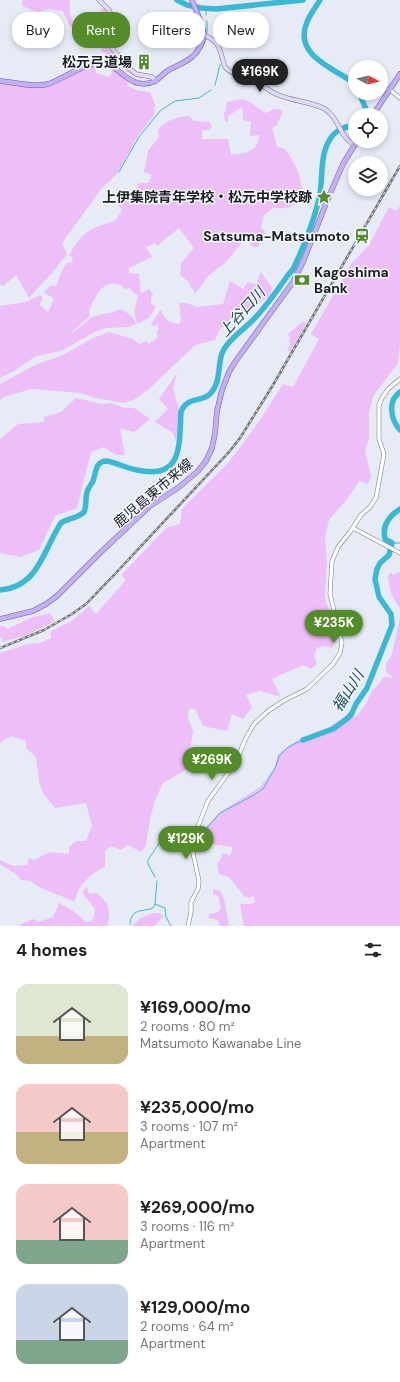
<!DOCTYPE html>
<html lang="en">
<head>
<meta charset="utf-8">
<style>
	:root { --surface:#fff; --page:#f6f6f6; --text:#222; --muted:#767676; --accent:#538c29 }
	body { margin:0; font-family:"DM Sans","Noto Sans JP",sans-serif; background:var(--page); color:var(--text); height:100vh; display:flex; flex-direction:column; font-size:15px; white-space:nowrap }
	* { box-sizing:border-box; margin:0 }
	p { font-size:13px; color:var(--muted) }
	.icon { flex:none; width:22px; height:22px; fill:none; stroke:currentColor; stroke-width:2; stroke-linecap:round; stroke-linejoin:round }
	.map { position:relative; height:926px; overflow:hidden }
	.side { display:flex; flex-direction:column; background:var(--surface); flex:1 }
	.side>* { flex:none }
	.banner { position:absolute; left:12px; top:12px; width:376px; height:36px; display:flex; gap:8px }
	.needle { width:26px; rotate:97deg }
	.fabs { position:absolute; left:348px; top:60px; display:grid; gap:8px }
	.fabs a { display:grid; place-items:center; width:40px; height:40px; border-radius:50%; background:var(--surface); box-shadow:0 2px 6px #0003; font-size:20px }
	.price { position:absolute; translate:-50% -34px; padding:0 9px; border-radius:14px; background:var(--accent); color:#fff; font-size:13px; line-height:26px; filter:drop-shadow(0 1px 2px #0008) }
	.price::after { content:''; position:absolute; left:50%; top:24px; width:12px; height:9px; margin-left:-6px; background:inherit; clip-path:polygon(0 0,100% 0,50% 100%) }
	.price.active { background:#222; color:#fff }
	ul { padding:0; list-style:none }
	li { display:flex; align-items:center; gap:12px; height:100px; padding:0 16px }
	li span { display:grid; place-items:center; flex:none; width:112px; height:80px; border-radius:12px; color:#555 }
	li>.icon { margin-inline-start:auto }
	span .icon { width:48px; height:48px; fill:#fffc; stroke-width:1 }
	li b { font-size:17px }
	h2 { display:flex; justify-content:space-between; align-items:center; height:48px; padding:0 16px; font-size:17px }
	.pill { padding:0 14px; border-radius:16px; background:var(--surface); box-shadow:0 2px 6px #0003; font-size:14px; line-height:36px }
	.pill.active { background:var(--accent); color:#fff }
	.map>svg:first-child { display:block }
	.green { fill:#eebef8 }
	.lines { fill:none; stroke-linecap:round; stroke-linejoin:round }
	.stream { stroke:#3ab9d3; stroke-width:1 }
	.river { stroke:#3ab9d3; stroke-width:5.5 }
	.tertiary-casing { stroke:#747882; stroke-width:4.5 }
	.secondary-casing { stroke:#747882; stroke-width:5 }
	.primary-casing { stroke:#6e5ba6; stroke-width:5.5 }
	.tertiary { stroke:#fff; stroke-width:3.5 }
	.secondary { stroke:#e1d8fa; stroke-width:4 }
	.primary { stroke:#c3b0f4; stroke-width:4.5 }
	.rail-casing { stroke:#70747b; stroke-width:2.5 }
	.rail { stroke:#f5f8ff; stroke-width:1; stroke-dasharray:3; stroke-linecap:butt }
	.labels { text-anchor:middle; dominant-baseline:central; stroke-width:3; stroke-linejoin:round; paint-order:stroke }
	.poi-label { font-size:14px; font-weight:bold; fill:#1b1d21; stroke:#f5f8ff; text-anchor:end }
	.street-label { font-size:14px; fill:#1b1d21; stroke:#f5f8ff }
	.water-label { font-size:15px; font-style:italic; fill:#144954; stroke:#f5f8ff }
</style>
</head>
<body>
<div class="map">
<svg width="400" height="926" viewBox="0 0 400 926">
	<rect width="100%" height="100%" fill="#e6ebf6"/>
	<!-- green -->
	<path class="green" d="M22,0H70C68,14 71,24 85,29L90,39H84L69,25L63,11L47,9L38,12L22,6Z
		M104,7C112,14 108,25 107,35L104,36C115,53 121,67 141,78L140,79C129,74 112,62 105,52H102C99,35 94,31 109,19L104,12L100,14L99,13Z
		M94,66L96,73L109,77L114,69L127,78L128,86L136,90L150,92L155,104L154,115L138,136L117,174L102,188L62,243L67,254L52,273L29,298L16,275L3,286L0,284V83L40,87Z
		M242,99C249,100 259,109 266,113L274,109H280L283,112L276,126L272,128L277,147L285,149C295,163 302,177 303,195C291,208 291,209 273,208L264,215L261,227L265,232L258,247H253L246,238L225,263L208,276L199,289L194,294V290L191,288L189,282L180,275L181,263L194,248L179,228L157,246L155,243L146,247L152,257L129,268V273L139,274L141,293L150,289L153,295L151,298V304L156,307L149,318L137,324L134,312L138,296L129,288L125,289C119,282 110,282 102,288C99,290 91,306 89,311L90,316L72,332H74L92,317L102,314L110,313L120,309C128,313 133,315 136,324L130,327L106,328L95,332L61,351L36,356L14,371L0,378V306L26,302L40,295L43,298L39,305L48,312L54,299L44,292L51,285L56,286L62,270L67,263H71L73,257L69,256C81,232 90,228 115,221L122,210L116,203L125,194H133L139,183H148L152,175L144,172L148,151L159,137L158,130C166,120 176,117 189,116L194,121L210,122L212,127L209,130H202V139H228L231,155C244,154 259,152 259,135L250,136L251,122L243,120L242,107L228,116V122L225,121L224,113L226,109L227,102Z
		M400,206V345L398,363L374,395L369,412V439L365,451L371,476L368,484L359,481L348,498L329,520L325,537L327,560L325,598L334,625L333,648L324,646L317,648L314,656L317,664L311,669L303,665L272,679L281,697L260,691L246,695L252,707L243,719L232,714L227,731L203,726L195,709H189L188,718L193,731L187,769L163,783L155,800L150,819L146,845L141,852L128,845L121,850L111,846L105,851V867C89,874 79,885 74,902C64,896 54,894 44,889C34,885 34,880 21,880L16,874L0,864V860L14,866L27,865L29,858L34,860L50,852L69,854V847L76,841H86L92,826L86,803L55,808L44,795L39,782L36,757L26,748V741L11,736L0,743V653L28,644L41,643L51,638V631L72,621L89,606L96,614L126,580L121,575L166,528L180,524L182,509L229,462L258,423L283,384L293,387L319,339L311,334L352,263L369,245L389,207L396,211Z
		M261,272L272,288L269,297L242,312L219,330L215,340L195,345L147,391L133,400L124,403L95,398L81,393L31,389L4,397L0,400V384L37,364L63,355L93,338L109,332L133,339L139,344L146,341L149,344L158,337L156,332L159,330L157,325L153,326L151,324L161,309C164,319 169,323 179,324L181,320L179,303H187L197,307L223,304L230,281L243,289L248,282L256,284Z
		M302,322H307L290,352L287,350L291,344L288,341L290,338L288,334Z
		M177,373L173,388L179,411V424L176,441L173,433L155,422L168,409L159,399Z
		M76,398L102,404L111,403L125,408H134L150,419L134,432L120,428L125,455H116L104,447L91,452L77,508L55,516L39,550L20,557L0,553V439L18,424L44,422V417L61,412Z
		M390,572L393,575L400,572V609C394,598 391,597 389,584C388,578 387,578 390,572Z
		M50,613L55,621L27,635L2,642V637L0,638V626L6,627L7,629L33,617L39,616Z
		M400,617V926H244L240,904H251L255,902L254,896L249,898L245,897L229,877L219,874L217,864L220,860L223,853L230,856L233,847L216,845L201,837L197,839L196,835L204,829L219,813L260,787L274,769L278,755L281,752L296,741L331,726L350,713L356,717L366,704L371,693L384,677L394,678L386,672V664L392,654Z
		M87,886L88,893L94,894L95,892C108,900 112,911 107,926H20L21,924L33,919L39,922L53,917L59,903L73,911L86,922L91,921L94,917L95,909L83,894L84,890Z
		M213,889L220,891L224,899L229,926H220L218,920L208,918L210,914L218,912L221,908L218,896L213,894Z
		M153,913H159L164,916L154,926H131L141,918Z"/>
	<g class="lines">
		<!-- stream -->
		<path class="stream" d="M206,9V15
			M207,21V32
			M215,85L220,65
			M119,172L139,137L160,111L175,101L199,98L211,90
			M392,543H400
			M195,836L204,831L220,813L254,795L263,789L276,766L279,756L288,747L303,740
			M155,877L148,864V860L160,842L192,837
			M157,881L155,904L165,908L166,917L171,926
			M130,924C131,908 142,912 153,908L155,904"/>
		<!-- river -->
		<path class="river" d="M177,0L187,5L201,8L216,9L303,0
			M320,0C316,7 310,14 307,22C293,54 332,68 353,82L355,85
			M359,93L366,109L364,115
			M400,392C387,401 391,420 400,430
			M0,590C39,587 43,550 61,523C68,518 77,519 84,512C87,506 85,499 87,492C88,488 91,485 93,481C96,473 95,461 107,461C117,463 126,468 137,470C183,480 179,446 181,412C187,396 200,403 210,394C222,382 217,362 223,351C228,340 244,329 253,320C266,307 277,291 288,275C291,272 294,269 295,265C304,246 314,219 319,199C324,178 318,153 333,135C339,128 347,127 355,125
			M303,740L333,729L348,718L352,713L356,704L367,688L392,625L391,614L379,597L375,579L377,569L380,563L389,555L392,543L385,539C382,526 389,516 400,509"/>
		<!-- tertiary casing -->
		<g class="tertiary-casing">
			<path id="tertiary" d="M389,89L400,98
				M353,528L400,553
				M188,926L191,912V902L198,889L199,881L191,844L208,801L236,762L245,740L254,724L268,711L285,700L307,689L333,664L340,653L342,643L340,635L330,594L332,561L338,547L350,532L361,515L370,507L376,498L384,454L379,439V405L382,398L388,389L400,379"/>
		</g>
		<!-- secondary casing -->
		<g class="secondary-casing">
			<path id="secondary" d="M99,0L109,10L111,15L109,34L112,48L129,68L136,74L152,77L156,81
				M204,35C222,43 219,50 225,67C232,75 243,76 252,79C261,83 267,90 276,94C291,101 308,101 323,108C339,116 338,135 354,145"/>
		</g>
		<!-- primary casing -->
		<g class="primary-casing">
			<path id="primary" d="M0,81C15,82 33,88 48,84C63,79 83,64 98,63C115,61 123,80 138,83C143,84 148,84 153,82C158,80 162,75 167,71C175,66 186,63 193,56C199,51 203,42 204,35C204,28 195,8 192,0
				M373,115L400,74
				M0,619L33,611L46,604L57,596L101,552L150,506L179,487L198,471L206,461L212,448L215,433L217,411L222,390L229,372L235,362L293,282L303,262L329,196L343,164L357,141"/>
		</g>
		<!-- tertiary -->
		<use href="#tertiary" class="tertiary"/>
		<!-- secondary -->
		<use href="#secondary" class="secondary"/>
		<!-- primary -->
		<use href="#primary" class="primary"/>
		<!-- rail casing -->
		<g class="rail-casing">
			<path id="rail" d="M0,648L44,630L72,614L86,604L114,575L229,452L240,438L273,385L400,166"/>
		</g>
		<!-- rail -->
		<use href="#rail" class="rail"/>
	</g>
	<!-- icons -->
	<defs>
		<g id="building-bare" transform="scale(1.2)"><path d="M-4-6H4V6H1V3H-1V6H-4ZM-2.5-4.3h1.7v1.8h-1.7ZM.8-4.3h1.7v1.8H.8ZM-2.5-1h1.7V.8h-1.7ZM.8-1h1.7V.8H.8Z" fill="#538c29" stroke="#f5f8ff" stroke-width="2.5" paint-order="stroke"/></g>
		<g id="sight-bare" transform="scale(1.2)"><path d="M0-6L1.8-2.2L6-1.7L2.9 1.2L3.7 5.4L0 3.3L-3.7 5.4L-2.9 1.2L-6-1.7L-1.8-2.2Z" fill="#538c29" stroke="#f5f8ff" stroke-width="2.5" paint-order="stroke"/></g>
		<g id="station-bare" transform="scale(1.2)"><path d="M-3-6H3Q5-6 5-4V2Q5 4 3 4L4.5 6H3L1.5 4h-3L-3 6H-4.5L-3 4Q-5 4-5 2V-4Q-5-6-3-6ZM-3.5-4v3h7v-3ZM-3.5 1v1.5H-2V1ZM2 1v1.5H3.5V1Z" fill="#538c29" stroke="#f5f8ff" stroke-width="2.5" paint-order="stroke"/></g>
		<g id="bank-bare" transform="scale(1.2)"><path d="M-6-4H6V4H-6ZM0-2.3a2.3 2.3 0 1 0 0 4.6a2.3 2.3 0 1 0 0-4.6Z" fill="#538c29" stroke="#f5f8ff" stroke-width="2.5" paint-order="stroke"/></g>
	</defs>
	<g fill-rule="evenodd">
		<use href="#building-bare" x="144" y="62"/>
		<use href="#sight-bare" x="324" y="197"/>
		<use href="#station-bare" x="362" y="236"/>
		<use href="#bank-bare" x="302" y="280"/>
	</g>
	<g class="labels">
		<!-- poi labels -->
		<g class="poi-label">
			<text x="132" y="62">松元弓道場</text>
			<text x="312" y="197">上伊集院青年学校・松元中学校跡</text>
			<text x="350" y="236">Satsuma-Matsumoto</text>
			<text x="314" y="272" text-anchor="start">Kagoshima<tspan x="314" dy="16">Bank</tspan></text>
		</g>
		<!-- street labels -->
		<g class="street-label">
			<text transform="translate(153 493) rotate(-40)">鹿児島東市来線</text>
		</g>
		<!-- water labels -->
		<g class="water-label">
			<text transform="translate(242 312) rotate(-48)">上谷口川</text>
			<text transform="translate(348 691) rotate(-58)">福山川</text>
		</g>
	</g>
</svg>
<div class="fabs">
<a><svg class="needle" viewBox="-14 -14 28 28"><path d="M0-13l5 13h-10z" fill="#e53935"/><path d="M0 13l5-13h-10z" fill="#767676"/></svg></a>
<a><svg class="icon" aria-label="locate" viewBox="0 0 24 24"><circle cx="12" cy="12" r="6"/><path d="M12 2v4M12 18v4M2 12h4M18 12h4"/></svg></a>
<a><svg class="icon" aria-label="layers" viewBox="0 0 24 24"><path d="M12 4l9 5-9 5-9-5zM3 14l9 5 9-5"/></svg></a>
</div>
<b class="price active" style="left:260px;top:93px">¥169K</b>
<b class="price" style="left:334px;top:644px">¥235K</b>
<b class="price" style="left:212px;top:781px">¥269K</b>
<b class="price" style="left:186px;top:860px">¥129K</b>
<div class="banner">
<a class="pill">Buy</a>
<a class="pill active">Rent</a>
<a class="pill">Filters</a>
<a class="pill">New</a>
</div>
</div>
<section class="side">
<h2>4 homes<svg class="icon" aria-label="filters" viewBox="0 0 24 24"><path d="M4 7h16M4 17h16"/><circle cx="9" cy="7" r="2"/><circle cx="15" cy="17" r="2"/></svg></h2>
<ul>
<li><span style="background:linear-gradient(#dfe7d0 65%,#c2b280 0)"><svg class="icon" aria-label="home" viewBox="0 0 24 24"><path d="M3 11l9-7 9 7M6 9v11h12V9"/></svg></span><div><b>¥169,000/mo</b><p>2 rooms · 80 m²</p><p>Matsumoto Kawanabe Line</p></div></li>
<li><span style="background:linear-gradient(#f6c9c9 60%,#c2b280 0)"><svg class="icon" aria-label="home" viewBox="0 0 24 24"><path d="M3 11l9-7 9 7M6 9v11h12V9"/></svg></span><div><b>¥235,000/mo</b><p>3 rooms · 107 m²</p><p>Apartment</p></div></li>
<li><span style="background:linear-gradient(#f6c9c9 70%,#7fa58c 0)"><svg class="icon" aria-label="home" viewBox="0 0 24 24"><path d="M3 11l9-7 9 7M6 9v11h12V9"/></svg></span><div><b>¥269,000/mo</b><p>3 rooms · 116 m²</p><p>Apartment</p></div></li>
<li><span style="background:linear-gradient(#c9d6e8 70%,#7fa58c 0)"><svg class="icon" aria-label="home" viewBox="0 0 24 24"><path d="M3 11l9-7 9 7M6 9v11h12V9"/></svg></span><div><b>¥129,000/mo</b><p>2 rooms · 64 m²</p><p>Apartment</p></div></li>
</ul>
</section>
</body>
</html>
